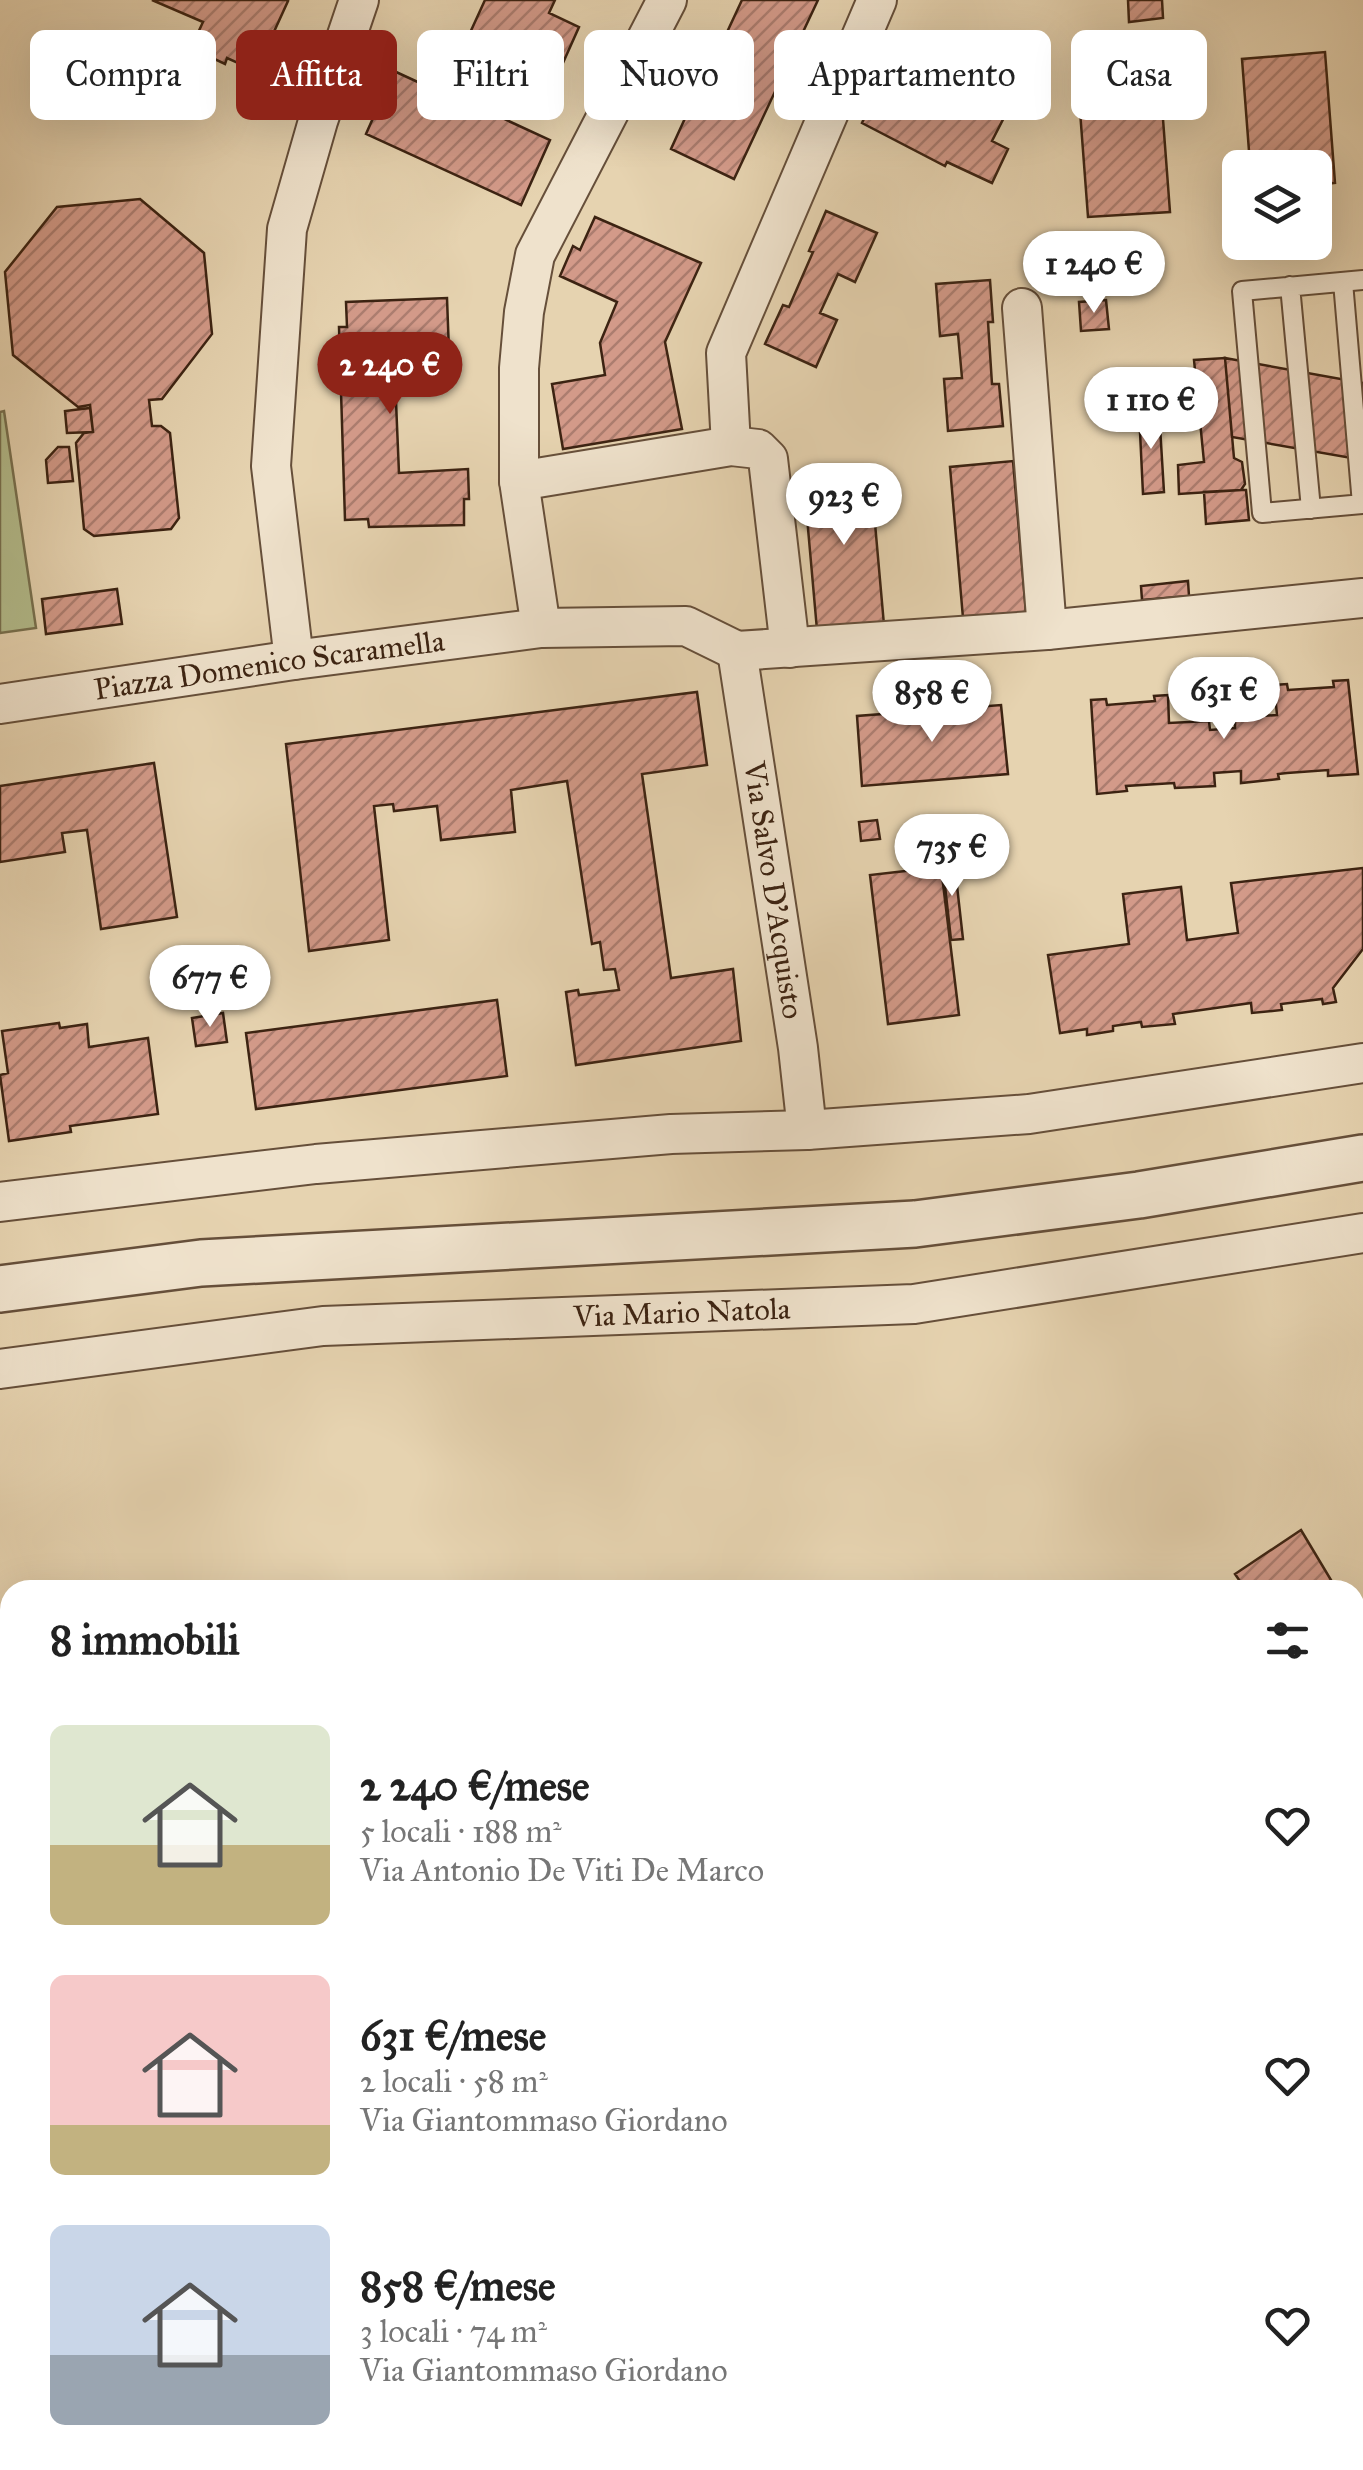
<!DOCTYPE html>
<html lang="it">
<head>
<meta charset="utf-8">
<style>
	:root { --surface:#fff; --page:#f6f6f6; --text:#222; --muted:#767676; --accent:#8f2418 }
	body { margin:0; font-family:"IM FELL Great Primer",serif; background:var(--page); color:var(--text); height:100vh; display:flex; flex-direction:column; font-size:38px; white-space:nowrap }
	* { box-sizing:border-box; margin:0 }
	p { font-size:32px; color:var(--muted) }
	.icon { flex:none; width:55px; height:55px; fill:none; stroke:currentColor; stroke-width:2; stroke-linecap:round; stroke-linejoin:round }
	.map { position:relative; flex:1; overflow:hidden }
	.panel { position:absolute; left:0px; top:1580px; width:1365px; height:890px; display:flex; flex-direction:column; background:var(--surface); border-radius:30px 30px 0 0; box-shadow:0 10px 40px #0002 }
	.panel>* { flex:none }
	.top-card { position:absolute; left:30px; top:30px; width:1305px; height:90px; display:flex; gap:20px }
	.tools { position:absolute; left:1222px; top:150px; display:grid; gap:20px }
	.tools a { display:grid; place-items:center; width:110px; height:110px; border-radius:15px; background:var(--surface); box-shadow:0 10px 40px #0002; font-size:50px }
	.price { position:absolute; translate:-50% -85px; padding:0 22px; border-radius:35px; background:#fff; color:#222; font-size:32px; line-height:65px; filter:drop-shadow(0 2px 5px #0008) }
	.price::after { content:''; position:absolute; left:50%; top:60px; width:30px; height:22px; margin-left:-15px; background:inherit; clip-path:polygon(0 0,100% 0,50% 100%) }
	.price.on { background:var(--accent); color:#fff }
	ul { padding:0; list-style:none }
	li { display:flex; align-items:center; gap:30px; height:250px; padding:0 50px }
	li span { display:grid; place-items:center; flex:none; width:280px; height:200px; border-radius:15px; color:#555 }
	li>.icon { margin-inline-start:auto }
	span .icon { width:120px; height:120px; fill:#fffc; stroke-width:1 }
	li b { font-size:42px }
	h2 { display:flex; justify-content:space-between; align-items:center; height:120px; padding:0 50px; font-size:42px }
	.tag { padding:0 35px; border-radius:15px; background:var(--surface); box-shadow:0 10px 40px #0002; font-size:35px; line-height:90px }
	.tag.on { background:var(--accent); color:#fff }
	.map>svg:first-child { display:block }
	.park { fill:#b3bc8c; stroke:#78704f; stroke-width:2.5 }
	.building { fill:url(#building-hatch); stroke:#3c2312; stroke-width:2.5 }
	.lines { fill:none; stroke-linecap:round; stroke-linejoin:round }
	.service-casing { stroke:#664f3a; stroke-width:22 }
	.minor-casing { stroke:#664f3a; stroke-width:42 }
	.tertiary-casing { stroke:#664f3a; stroke-width:50 }
	.service { stroke:#efe2cc; stroke-width:18 }
	.minor { stroke:#efe2cc; stroke-width:38 }
	.tertiary { stroke:#efe2cc; stroke-width:45 }
	.labels { text-anchor:middle; dominant-baseline:central; stroke-width:8; stroke-linejoin:round; paint-order:stroke }
	.street-label { font-size:30px; fill:#3c2312; stroke:#efe2cc }
</style>
</head>
<body>
<div class="map">
<svg width="1363" height="2470" viewBox="0 0 1363 2470">
	<defs>
		<pattern id="building-hatch" width="6" height="6" patternUnits="userSpaceOnUse" patternTransform="scale(2.5)"><rect width="6" height="6" fill="#d39a89"/><path d="M-1 1l2-2M0 6l6-6M5 7l2-2" fill="none" stroke="#ac7d6f"/></pattern>
	</defs>
	<rect width="100%" height="100%" fill="#e6d3b0"/>
	<filter id="stains"><feTurbulence type="fractalNoise" baseFrequency=".002" numOctaves="4"/><feColorMatrix values="0 0 0 0 .2 0 0 0 0 .09 0 0 0 0 .02 0 0 0 .5 -.17"/></filter>
	<radialGradient id="worn" r=".72"><stop offset=".6" stop-color="#630" stop-opacity="0"/><stop offset="1" stop-color="#630" stop-opacity=".3"/></radialGradient>
	<!-- park -->
	<path class="park" d="M4,411L36,628L0,633V412Z"/>
	<!-- building -->
	<path class="building" d="M152,0H286L288,1L256,71L227,58L225,64L191,48L203,22Z
		M485,0H555L549,13L579,27L562,65L532,52L502,118L550,140L521,205L366,134L394,71L448,96L459,73L453,70Z
		M742,0H818L734,179L671,149L692,103L684,100L693,84L701,88Z
		M1128,0H1162L1163,18L1129,22Z
		M900,41L1015,96L992,141L1008,149L992,183L947,162L945,166L862,123Z
		M1325,52L1335,183L1315,185V168H1258V164H1250L1242,59Z
		M1159,66L1170,212L1088,217L1077,71Z
		M140,199L204,253L212,334L162,399L149,400L152,426H161L170,433L179,518L171,529L94,536L84,529L76,443L84,433L93,432L90,405L78,407L13,355L5,272L57,207Z
		M826,211L877,233L855,282L838,274L820,313L837,320L816,367L765,344L783,305L789,307L813,252L809,251Z
		M595,217L701,263L665,342L682,429L563,449L552,384L605,375L600,343L617,302L560,276L573,246L580,250Z
		M990,280L993,322H988L992,384H999L1003,426L948,431L944,379L962,378L958,334L940,336L936,284Z
		M447,298L449,352L394,354L399,473L468,469L469,499H464V525L369,527L368,519L345,520L339,327H347L346,302Z
		M1106,300L1109,329L1081,331L1079,302Z
		M1225,358L1234,458L1242,462L1245,484L1241,490L1179,494L1178,465L1204,462L1194,360Z
		M1225,358L1363,383V460L1232,437Z
		M90,408L93,432L67,433L65,411Z
		M1159,410L1164,492L1143,494L1139,411Z
		M58,447H69L73,481L48,483L46,460Z
		M1013,461L1026,613L963,618L950,467Z
		M870,467L884,625L817,630L803,472Z
		M1241,490H1246L1249,520L1206,524L1204,492Z
		M1188,581L1189,596L1142,600L1141,586Z
		M117,589L122,624L46,634L42,599Z
		M1348,680L1358,774L1328,776V770L1287,773L1278,774L1279,779L1241,783V771L1214,773L1215,786L1175,788L1174,783L1126,786L1127,791L1097,794L1091,700L1106,699L1107,705L1155,701L1154,696L1168,695L1169,723L1209,721L1210,730L1235,728V718L1277,715L1274,685L1287,684L1288,690L1334,687L1333,681Z
		M697,692L707,765L642,774L671,978L733,969L741,1041L576,1065L566,992L578,990L579,995L619,990L615,969L604,970L600,942L592,944L567,781L511,790L515,832L441,840L437,806L394,811L393,804L374,806L389,940L309,951L286,744Z
		M1001,705L1008,774L862,786L857,716Z
		M154,763L177,917L101,929L87,830L62,833L65,852L0,862V786Z
		M877,820L880,839L861,841L859,822Z
		M942,859H954L963,939L951,940Z
		M941,867L959,1015L888,1024L870,875Z
		M1363,868V949L1333,988L1336,1002L1323,1004L1322,999L1281,1004L1282,1010L1252,1013L1251,1003L1173,1014L1175,1024L1142,1027L1141,1022L1113,1026V1031L1087,1035V1029L1060,1033L1048,955L1129,944L1123,894L1181,887L1187,940L1238,933L1231,883Z
		M497,1000L507,1076L256,1109L246,1033Z
		M223,1013L227,1042L196,1046L192,1018Z
		M59,1023L60,1028L87,1024L89,1047L148,1038L158,1114L70,1126L71,1132L9,1141L0,1075L8,1073L2,1031Z
		M1301,1530L1337,1590H1246L1235,1574Z
		M1358,1614L1363,1622V1668L1355,1674V1616Z
		M1363,2114V2159L1355,2160V2115Z
		M1363,2374V2463L1348,2470H1307L1302,2460H1355V2378Z"/>
	<g class="lines">
		<!-- service casing -->
		<g class="service-casing">
			<path id="service" d="M1363,280L1242,291L1262,513L1363,504
				M1343,282L1362,504
				M1290,286L1311,509"/>
		</g>
		<!-- minor casing -->
		<g class="minor-casing">
			<g id="minor">
				<path d="M1022,308L1047,630"/>
				<path d="M731,446L726,353L877,0"/>
				<path d="M519,481V368L524,312L535,255L667,0"/>
				<path d="M541,628L519,481L731,446L758,449L768,459L790,648"/>
				<path d="M737,651L1047,630L1363,598"/>
				<path id="s1" d="M737,651L798,1048L807,1130"/>
				<path d="M294,660L271,466L287,229L318,121L359,0"/>
				<path id="s2" d="M0,704L294,660L541,628L686,626L737,651"/>
				<path d="M0,1202L316,1164L671,1134L807,1130L1029,1114L1363,1063"/>
				<path id="s3" d="M0,1369L323,1326L914,1304L1363,1233"/>
			</g>
		</g>
		<!-- tertiary casing -->
		<g class="tertiary-casing">
			<path id="tertiary" d="M0,1289L201,1263L915,1224L1139,1195L1363,1158"/>
		</g>
		<!-- service -->
		<use href="#service" class="service"/>
		<!-- minor -->
		<use href="#minor" class="minor"/>
		<!-- tertiary -->
		<use href="#tertiary" class="tertiary"/>
	</g>
	<g class="labels">
		<!-- street labels -->
		<g class="street-label">
			<text stroke="none"><textPath href="#s2" startOffset="272">Piazza Domenico Scaramella</textPath></text>
			<text stroke="none"><textPath href="#s1" startOffset="242">Via Salvo D'Acquisto</textPath></text>
			<text stroke="none"><textPath href="#s3" startOffset="685">Via Mario Natola</textPath></text>
		</g>
	</g>
	<rect width="100%" height="100%" filter="url(#stains)"/>
	<rect width="100%" height="100%" fill="url(#worn)"/>
</svg>
<div class="tools">
<a><svg class="icon" aria-label="layers" viewBox="0 0 24 24"><path d="M12 4l9 5-9 5-9-5zM3 14l9 5 9-5"/></svg></a>
</div>
<b class="price" style="left:1094px;top:316px">1 240 €</b>
<b class="price on" style="left:390px;top:417px">2 240 €</b>
<b class="price" style="left:1151px;top:452px">1 110 €</b>
<b class="price" style="left:844px;top:548px">923 €</b>
<b class="price" style="left:1224px;top:742px">631 €</b>
<b class="price" style="left:932px;top:745px">858 €</b>
<b class="price" style="left:952px;top:899px">735 €</b>
<b class="price" style="left:210px;top:1030px">677 €</b>
<div class="top-card">
<a class="tag">Compra</a>
<a class="tag on">Affitta</a>
<a class="tag">Filtri</a>
<a class="tag">Nuovo</a>
<a class="tag">Appartamento</a>
<a class="tag">Casa</a>
</div>
<section class="panel">
<h2>8 immobili<svg class="icon" aria-label="filters" viewBox="0 0 24 24"><path d="M4 7h16M4 17h16"/><circle cx="9" cy="7" r="2"/><circle cx="15" cy="17" r="2"/></svg></h2>
<ul>
<li><span style="background:linear-gradient(#dfe7d0 60%,#c2b280 0)"><svg class="icon" aria-label="home" viewBox="0 0 24 24"><path d="M3 11l9-7 9 7M6 9v11h12V9"/></svg></span><div><b>2 240 €/mese</b><p>5 locali · 188 m²</p><p>Via Antonio De Viti De Marco</p></div><svg class="icon" aria-label="heart" viewBox="0 0 24 24"><path d="M12 20l-8-8c-3-5 5-10 8-4 3-6 11-1 8 4z"/></svg></li>
<li><span style="background:linear-gradient(#f6c9c9 75%,#c2b280 0)"><svg class="icon" aria-label="home" viewBox="0 0 24 24"><path d="M3 11l9-7 9 7M6 9v11h12V9"/></svg></span><div><b>631 €/mese</b><p>2 locali · 58 m²</p><p>Via Giantommaso Giordano</p></div><svg class="icon" aria-label="heart" viewBox="0 0 24 24"><path d="M12 20l-8-8c-3-5 5-10 8-4 3-6 11-1 8 4z"/></svg></li>
<li><span style="background:linear-gradient(#c9d6e8 65%,#9aa5b1 0)"><svg class="icon" aria-label="home" viewBox="0 0 24 24"><path d="M3 11l9-7 9 7M6 9v11h12V9"/></svg></span><div><b>858 €/mese</b><p>3 locali · 74 m²</p><p>Via Giantommaso Giordano</p></div><svg class="icon" aria-label="heart" viewBox="0 0 24 24"><path d="M12 20l-8-8c-3-5 5-10 8-4 3-6 11-1 8 4z"/></svg></li>
</ul>
</section>
</div>
</body>
</html>
